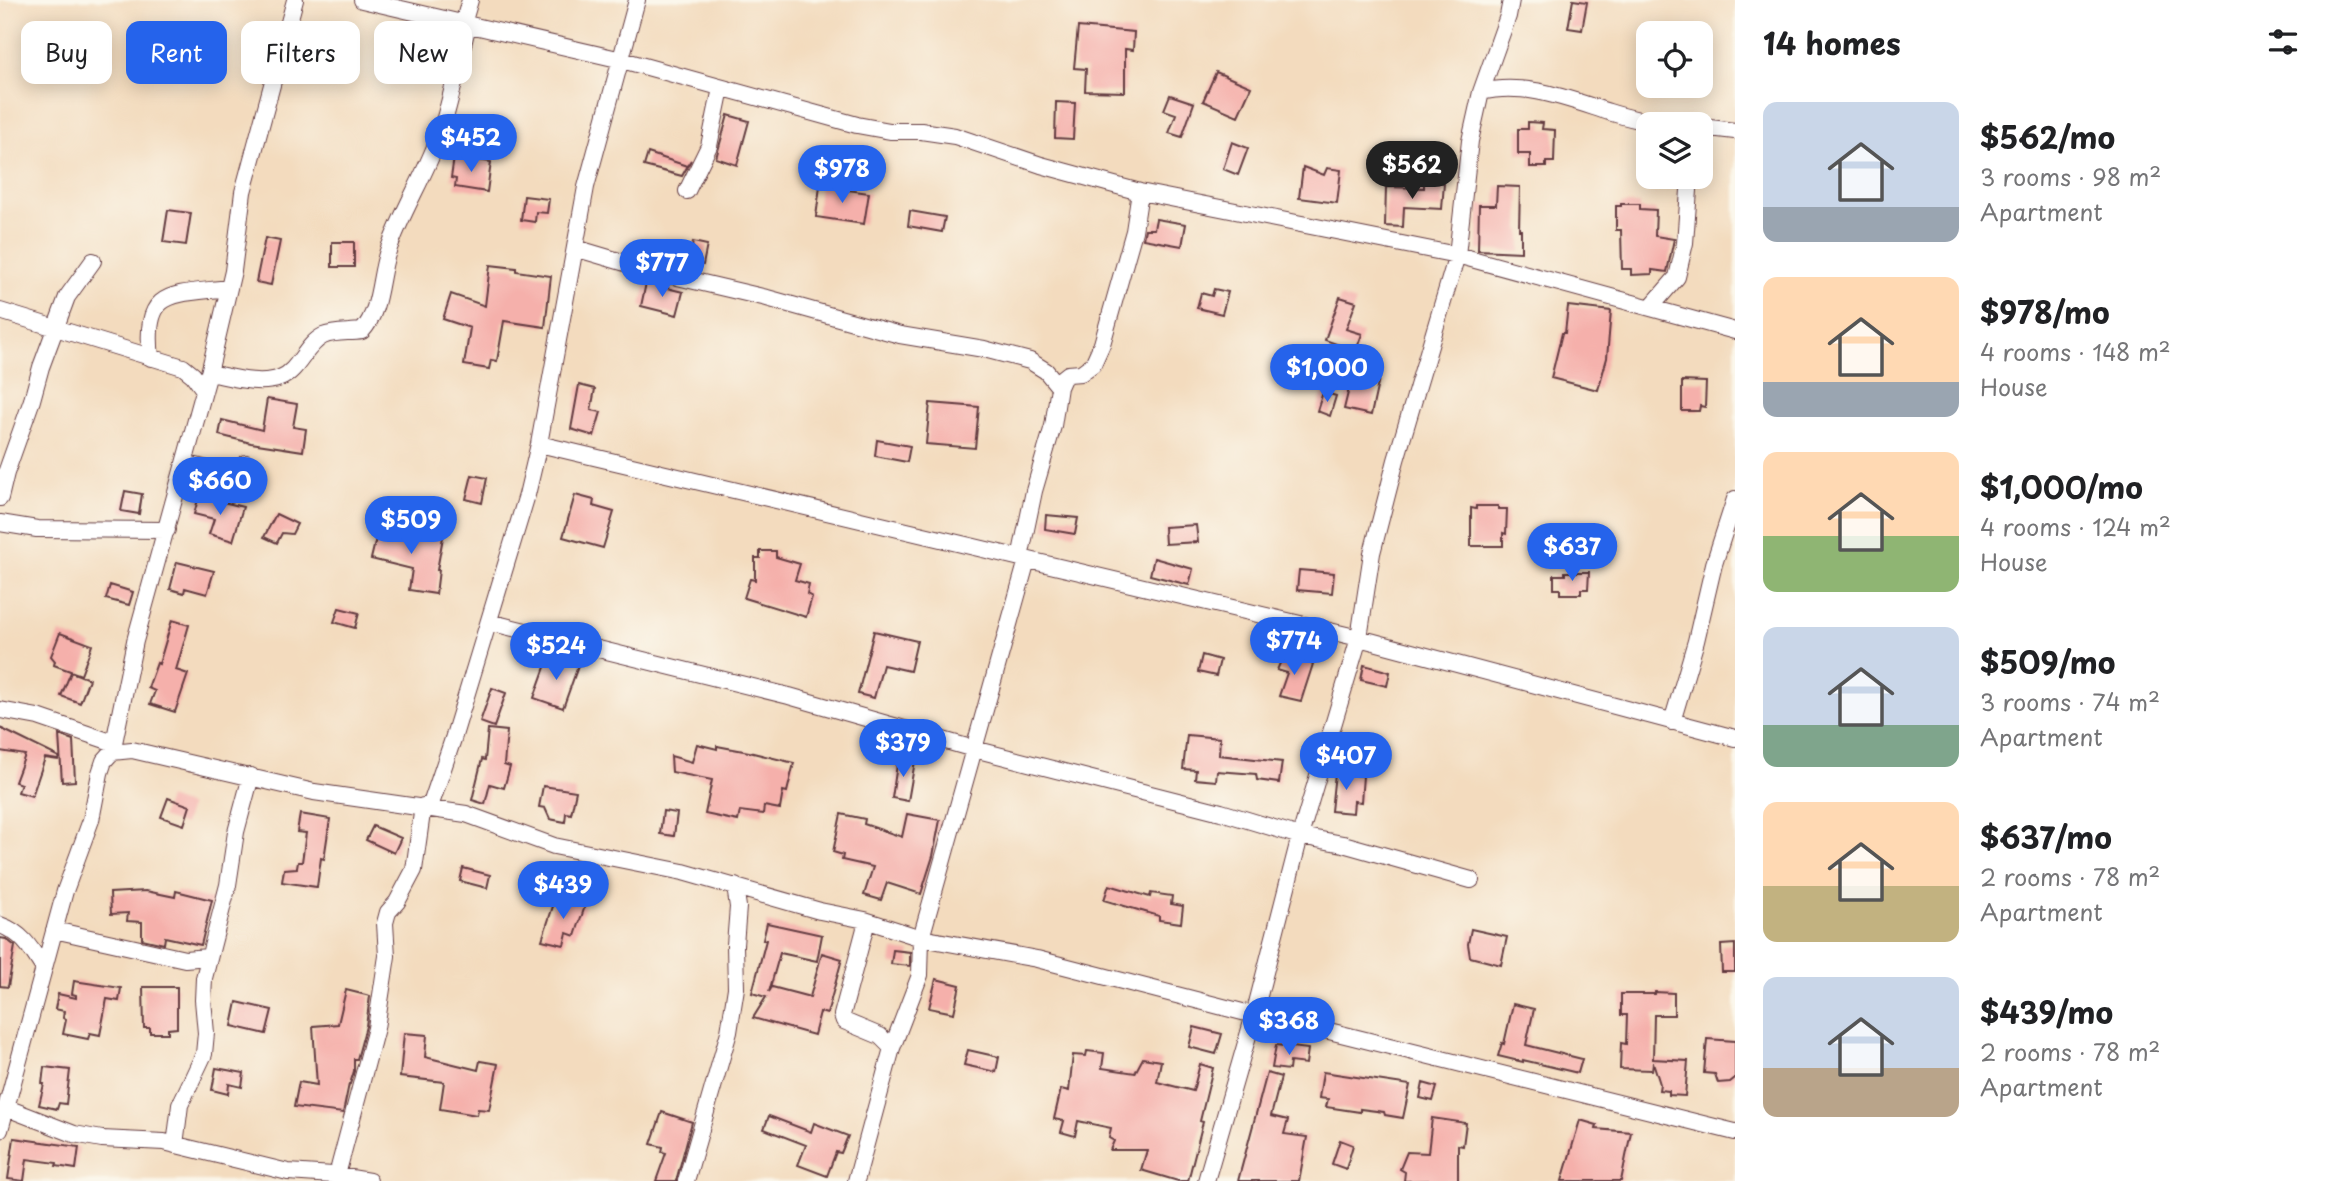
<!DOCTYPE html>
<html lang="en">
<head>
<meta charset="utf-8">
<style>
	:root { --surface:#fff; --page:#f6f6f6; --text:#202124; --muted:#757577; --accent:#2563eb }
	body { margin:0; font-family:"Playpen Sans",sans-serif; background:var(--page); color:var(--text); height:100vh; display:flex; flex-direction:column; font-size:26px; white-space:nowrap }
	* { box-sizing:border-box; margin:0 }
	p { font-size:23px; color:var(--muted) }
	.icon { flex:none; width:38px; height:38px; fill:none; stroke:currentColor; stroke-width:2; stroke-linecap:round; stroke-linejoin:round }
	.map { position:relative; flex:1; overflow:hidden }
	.drawer { display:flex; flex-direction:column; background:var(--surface); width:595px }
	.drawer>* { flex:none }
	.banner { position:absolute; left:21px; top:21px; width:665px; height:63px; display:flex; gap:14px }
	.fabs { position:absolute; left:1636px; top:21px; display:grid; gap:14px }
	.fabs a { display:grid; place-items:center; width:77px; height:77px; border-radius:14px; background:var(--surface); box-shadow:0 4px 18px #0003; font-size:35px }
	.price { position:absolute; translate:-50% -60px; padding:0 16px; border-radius:24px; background:var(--accent); color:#fff; font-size:23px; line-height:46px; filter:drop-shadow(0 2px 4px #0008) }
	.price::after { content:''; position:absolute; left:50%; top:42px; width:21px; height:16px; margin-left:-10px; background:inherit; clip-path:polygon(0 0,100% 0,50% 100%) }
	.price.current { background:#222; color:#fff }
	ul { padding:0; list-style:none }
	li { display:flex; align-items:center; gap:21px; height:175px; padding:0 28px }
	li span { display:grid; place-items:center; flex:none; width:196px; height:140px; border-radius:14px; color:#555 }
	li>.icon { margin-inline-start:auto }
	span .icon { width:84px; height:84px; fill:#fffc; stroke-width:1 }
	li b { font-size:30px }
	h2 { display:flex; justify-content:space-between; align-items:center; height:84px; padding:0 28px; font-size:30px }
	.tag { padding:0 24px; border-radius:14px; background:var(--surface); box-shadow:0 4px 18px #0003; font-size:24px; line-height:63px }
	.tag.current { background:var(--accent); color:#fff }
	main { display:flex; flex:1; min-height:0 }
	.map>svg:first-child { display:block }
	.building { fill:#f5b0ab }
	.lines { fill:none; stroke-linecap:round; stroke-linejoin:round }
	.minor-casing { stroke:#633b41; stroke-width:18 }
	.minor { stroke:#fff; stroke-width:16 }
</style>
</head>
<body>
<main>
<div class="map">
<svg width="1735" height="1181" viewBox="0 0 1735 1181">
	<rect width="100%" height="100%" fill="#fbf7ec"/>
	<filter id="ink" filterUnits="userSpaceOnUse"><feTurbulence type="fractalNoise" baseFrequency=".0143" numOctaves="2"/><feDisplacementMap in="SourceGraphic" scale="14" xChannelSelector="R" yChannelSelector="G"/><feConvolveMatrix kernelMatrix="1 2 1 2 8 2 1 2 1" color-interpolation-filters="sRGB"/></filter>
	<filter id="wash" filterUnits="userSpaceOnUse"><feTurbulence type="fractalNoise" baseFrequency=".00686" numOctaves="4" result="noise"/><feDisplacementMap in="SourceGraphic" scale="28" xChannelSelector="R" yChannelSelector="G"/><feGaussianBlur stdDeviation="1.57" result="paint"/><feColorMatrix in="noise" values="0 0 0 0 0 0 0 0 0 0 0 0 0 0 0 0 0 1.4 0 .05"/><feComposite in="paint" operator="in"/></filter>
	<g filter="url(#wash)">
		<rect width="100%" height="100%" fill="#f3dbbe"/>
		<g id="blocks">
			<!-- building -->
			<path class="building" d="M1573,0L1587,2L1582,30L1568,28Z
				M1078,27L1134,32L1133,50L1125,49V92L1085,91L1086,69L1074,68Z
				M1216,72L1251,87L1238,116L1203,101Z
				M1170,95L1194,103L1182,137L1169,133L1176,114L1164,110Z
				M1056,102L1075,103L1073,139L1055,138Z
				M728,115L749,121L737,165L716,158Z
				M1528,122L1543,123L1542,129L1555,130L1554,162H1546V167H1530V154H1518V129H1528Z
				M1232,142L1248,148L1238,175L1223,169Z
				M648,153L687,166L691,160L682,176L644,166Z
				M454,157L491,162L487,192L455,187L456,179L451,178Z
				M1303,167L1324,175L1327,168L1341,170L1337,203L1299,198Z
				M1424,181L1444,183L1442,209L1404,207L1403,227L1385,226L1386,187L1424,188Z
				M820,186L869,193L864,224L816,217Z
				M1497,186L1520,187L1519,230H1521V252L1478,250L1479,205H1496Z
				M524,196L549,199L547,213L536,212L535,222L521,220Z
				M1621,204H1640V209L1656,210L1655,236L1674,239L1667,272L1652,270V274L1631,275V269H1622L1621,230H1616V206H1621Z
				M168,210L191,213L186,245L163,242Z
				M910,211L945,217L942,232L908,226Z
				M1156,219L1186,224L1182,246L1143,239L1145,229H1154Z
				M265,238L280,241L271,285L256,282Z
				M332,242H354V267H332Z
				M693,242L707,245L703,265L689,262Z
				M490,265L516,268V271L551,276L545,327L504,321L497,361L491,360L489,369L464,365L470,328L443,319L451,294L485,306Z
				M646,283L683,292L677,315L641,306Z
				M1214,289L1228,292L1222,314L1197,308L1201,293L1212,296Z
				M1340,297L1356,302L1346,329L1362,334L1356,351L1325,340Z
				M1568,306L1611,311L1607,358L1598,390L1551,378L1562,333H1565Z
				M1354,368L1380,374L1371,415L1344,409Z
				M1682,381L1706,382L1705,407L1700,406L1699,411H1682Z
				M579,385L595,389L591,410L601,412L594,436L571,429Z
				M1323,392L1336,396L1330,416L1317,411Z
				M267,399L297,404L293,427L306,429L303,451L251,443L219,435L222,420L262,430Z
				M930,403L979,407L975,448L926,444Z
				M877,440L910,446L907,462L875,456Z
				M472,475L487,478L482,503L466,499Z
				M125,491L142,494L139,514L121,511Z
				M575,495L594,500L593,506L614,512L603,548L563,537Z
				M199,496L243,507L233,541L209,534L214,519L194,514Z
				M1476,506H1498V509H1507L1506,534L1503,533V546H1471V508L1476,509Z
				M276,514L297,524L292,534L282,533L277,543L264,537Z
				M1046,515L1078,518L1075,534L1045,529Z
				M1196,525L1198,542L1165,544L1164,527Z
				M379,526L416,535V533L443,537L437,570H439L436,594L409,590L412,569L371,559Z
				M760,551H776V557L800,564L795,580L809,584L807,594L812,597L806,617L744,598L750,579L755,580V558H760Z
				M1154,558L1193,569L1189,585L1150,575Z
				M177,562L214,571L207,594L185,588L184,593L170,589Z
				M1299,570L1334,573L1332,593L1297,590Z
				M1565,572H1589L1588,589H1581V594H1560V589H1554V575H1565Z
				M110,585L133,592L129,605L106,599Z
				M339,608L359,613L355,628L334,622Z
				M172,620L189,625L176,670L188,674L175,712L150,704L155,691L148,688L157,663L159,664Z
				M874,631L917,641L910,671L883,665L874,698L858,694Z
				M60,633L92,645L81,675L54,665L55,661L51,656Z
				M1284,654L1313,664L1301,701L1279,696L1287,673L1277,670Z
				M1202,655L1220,660L1216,676L1198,672Z
				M549,656L578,666L563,708L534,698Z
				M1364,665L1390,672L1387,686L1361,680Z
				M71,672L89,679L80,703L61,696Z
				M492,688L506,693L494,727L480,722Z
				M0,728L59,757L58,760L45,758L32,796L18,792L21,784L15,782L25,755L0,751Z
				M488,729L507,731L504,765L510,767L504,788L490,784L485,804L472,800L482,759L485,760Z
				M59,735L73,740L75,781L62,782Z
				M1187,735L1220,738L1219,755L1282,762L1279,783L1257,780L1256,774L1217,771L1216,781L1195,779L1196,770L1183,769Z
				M697,744L717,749V746L749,752L794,763L787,792L783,791L780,809L764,806L763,814L740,811L738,821L705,814L712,780L672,772L671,756L692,762Z
				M898,758L915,761L908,801L892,798Z
				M1335,773L1363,776L1361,802L1354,801L1353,813L1331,811Z
				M543,786L576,791L571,814L566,813L565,822L550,819L545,808L539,807Z
				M168,798L190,806L184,825L161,817Z
				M663,811L677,813L674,836L660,834Z
				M300,814L330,819L324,859L321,858L317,887L282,882L284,869L297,868L298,862H302L306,833L297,832Z
				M841,814L865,819L864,824L902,837L907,814L940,820L933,856L921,894L887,883L881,900L864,895L873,867L842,860L843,855L833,852Z
				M373,826L401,838L394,853L366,840Z
				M463,868L490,875L487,888L460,881Z
				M1109,885L1150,897L1151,893L1172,896L1171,904L1183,906L1181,923L1159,920V916L1104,900Z
				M146,891L175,897L176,891L212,900L201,945L165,937L164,944L142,939V922L127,921L128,913L111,914L110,893Z
				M556,897L585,906L575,936L567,933L564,945L542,940Z
				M767,923L822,935L817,961L780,953L769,992L772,987L810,997L822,953L842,959L827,1014L820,1012L814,1035L753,1018L766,997L752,993L766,940H763Z
				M1471,929L1507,937L1501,965L1470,957L1468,944Z
				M0,938L6,939L15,946L8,987L0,986Z
				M1735,944V972H1722L1721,945Z
				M893,950L910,952V966L891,964Z
				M936,979L960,985L954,1013L929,1008Z
				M74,981L121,988L119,1001L107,999L100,1035L90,1033L88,1039L63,1034L66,1020L63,1018L64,1011L55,1009L58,994L76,998V995L72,994Z
				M143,987H177V1028L168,1029V1033H150V1028H144Z
				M346,990L370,996L366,1026L357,1059H354V1071L350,1084H349L343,1113L294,1107L299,1082L317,1085L313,1026L338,1024Z
				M1655,992L1674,993V1015H1654L1653,1059L1688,1061L1685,1096L1669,1095V1091L1659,1090L1660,1084L1653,1062L1652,1070L1620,1069L1621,1043L1626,1044L1627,1015H1621V994H1655Z
				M237,1002L272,1010L266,1034L232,1026Z
				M1513,1004L1534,1009L1526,1045L1582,1059L1578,1073L1523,1060V1062L1498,1056L1502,1043L1504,1044Z
				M1194,1027L1222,1034L1216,1054L1189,1047Z
				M404,1033L427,1035L425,1057L478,1070L480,1061L498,1064L489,1110L478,1109L477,1115L440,1109L444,1082L400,1077Z
				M1707,1039L1735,1041V1078L1730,1082L1718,1083L1715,1074L1704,1073Z
				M1276,1045L1308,1049L1306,1064L1290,1062L1289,1070L1272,1068Z
				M968,1050L999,1057L996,1072L964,1065Z
				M1087,1051L1104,1053L1102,1068L1135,1073L1143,1058L1161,1061L1157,1082L1193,1091L1200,1064L1213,1068L1200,1121L1203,1122L1188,1181H1178L1141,1170L1147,1150H1110L1114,1141L1109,1138L1111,1128L1078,1121L1075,1136L1061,1132L1064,1121L1054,1119L1061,1089L1069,1091L1073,1055L1086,1056Z
				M44,1067L70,1070L66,1104L59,1103L57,1109L39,1105L44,1084H42Z
				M216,1068L244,1073L242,1087L229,1084L228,1094L212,1090Z
				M1323,1072L1410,1085L1403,1118L1385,1115L1384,1112L1360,1109V1112L1326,1107L1328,1099L1319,1098Z
				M1267,1073L1281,1077L1271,1116L1288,1120L1284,1134L1307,1137L1299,1181H1238Z
				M1423,1083L1437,1087L1433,1101L1420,1098Z
				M662,1112L692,1122L676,1181H656L666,1153L662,1152L663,1147L651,1144Z
				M769,1116L811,1132L814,1123L848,1136L841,1153L836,1152L827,1176L798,1165L806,1145L764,1129Z
				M1432,1118L1466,1123L1463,1146L1458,1145V1180L1404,1181L1405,1172L1400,1169L1407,1152L1428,1153Z
				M1580,1120L1597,1125L1596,1129L1631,1132L1621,1181H1562Z
				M14,1138L79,1147L76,1169L56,1166L57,1163L27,1159L24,1181L8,1179Z
				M1340,1140L1353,1145L1346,1169L1332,1164Z"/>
		</g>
	</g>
	<g filter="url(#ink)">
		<use href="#blocks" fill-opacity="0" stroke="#633b41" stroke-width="2"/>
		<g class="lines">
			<!-- minor casing -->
			<g class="minor-casing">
				<path id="minor" d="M362,0L622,60L857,125L890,131H921L955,136L1041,165L1140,192L1457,255L1735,331
					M463,24L470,0
					M1481,92C1524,81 1568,99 1609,112C1624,117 1640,120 1656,124
					M1701,127L1735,131
					M1701,145L1705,127
					M687,191L709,146L721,88
					M575,248L656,272L767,298L900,335L984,349L1030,361L1046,371L1059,387
					M1651,307L1677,277L1685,243L1690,177
					M0,311L183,367L193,375L204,390
					M151,358C143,288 171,295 229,288
					M209,373C231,377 259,386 280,378C299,371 305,345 323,336C335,331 349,333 362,331C381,311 379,276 388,251C402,211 426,174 440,134C452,99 458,61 468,25
					M539,444L1359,638L1735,738
					M184,464C210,467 223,480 246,463
					M0,498L6,473L32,400L41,367L67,297L93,261
					M0,523L37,529L167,530
					M1020,558L1034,491L1053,426L1059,387L1063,378L1068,374L1081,373L1093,364L1102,344L1134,231L1140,192
					M489,622L789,696L974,749L1221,812L1300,836L1343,844L1471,880
					M0,710L38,717L114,743
					M1672,722L1696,641L1714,564L1735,499
					M112,752L132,750L314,792L466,814L554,846L683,872L820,911L865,920L921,938L1037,959L1254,1015L1284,1025L1321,1029L1735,1132
					M430,807L453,739L527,495L539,444L586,187L637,0
					M867,921L842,1015L844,1021L880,1036L892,1048
					M0,925C23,933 32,950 44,969
					M54,930L185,959L208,957
					M7,1108L74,1134L102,1139L164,1142L288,1172L333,1175L369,1181
					M0,1130L65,891L91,820L100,773L104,761L112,752L114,743L135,641L209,373L233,271L243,192L295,0
					M175,1145L180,1105L204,1054L206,1033L203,1000L204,978L228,885L236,832L251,776
					M337,1175L376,1028L387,956L385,923L388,912L397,902L414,870L423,806
					M686,1181L729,1032L736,988L735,945L738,907L735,886
					M856,1181L892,1048L920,975L921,938L1027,560
					M1206,1181L1254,1015L1300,836L1359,638L1372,553L1396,460L1457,255L1470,141L1481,92L1508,16L1511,0"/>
			</g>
			<!-- minor -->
			<use href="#minor" class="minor"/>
		</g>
	</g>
</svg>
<div class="fabs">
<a><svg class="icon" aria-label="locate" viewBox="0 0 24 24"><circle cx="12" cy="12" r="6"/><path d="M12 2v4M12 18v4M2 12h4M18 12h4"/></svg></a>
<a><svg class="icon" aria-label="layers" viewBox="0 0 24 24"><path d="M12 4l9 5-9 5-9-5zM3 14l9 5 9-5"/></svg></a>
</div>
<b class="price" style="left:471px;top:174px">$452</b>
<b class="price current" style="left:1412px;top:201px">$562</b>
<b class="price" style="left:842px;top:205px">$978</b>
<b class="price" style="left:662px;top:299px">$777</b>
<b class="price" style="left:1327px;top:404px">$1,000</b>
<b class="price" style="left:220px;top:517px">$660</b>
<b class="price" style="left:411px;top:556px">$509</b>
<b class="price" style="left:1572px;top:583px">$637</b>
<b class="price" style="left:1294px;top:677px">$774</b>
<b class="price" style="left:556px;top:682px">$524</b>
<b class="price" style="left:903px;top:779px">$379</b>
<b class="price" style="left:1346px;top:792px">$407</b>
<b class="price" style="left:563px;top:921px">$439</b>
<b class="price" style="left:1289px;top:1057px">$368</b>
<div class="banner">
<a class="tag">Buy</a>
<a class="tag current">Rent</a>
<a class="tag">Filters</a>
<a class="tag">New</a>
</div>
</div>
<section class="drawer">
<h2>14 homes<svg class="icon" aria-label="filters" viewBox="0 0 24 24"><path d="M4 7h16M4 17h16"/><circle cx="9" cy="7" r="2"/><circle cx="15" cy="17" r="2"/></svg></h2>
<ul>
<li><span style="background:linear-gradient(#c9d6e8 75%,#9aa5b1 0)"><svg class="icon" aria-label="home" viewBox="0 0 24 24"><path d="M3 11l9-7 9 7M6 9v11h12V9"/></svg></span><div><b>$562/mo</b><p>3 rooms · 98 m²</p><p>Apartment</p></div></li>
<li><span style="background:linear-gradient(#ffd9b3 75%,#9aa5b1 0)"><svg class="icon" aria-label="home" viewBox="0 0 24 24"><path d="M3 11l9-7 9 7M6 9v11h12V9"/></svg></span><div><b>$978/mo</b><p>4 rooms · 148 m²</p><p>House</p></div></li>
<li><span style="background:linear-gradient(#ffd9b3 60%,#8fb573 0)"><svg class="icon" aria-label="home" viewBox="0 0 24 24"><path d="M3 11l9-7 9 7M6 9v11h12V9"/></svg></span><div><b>$1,000/mo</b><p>4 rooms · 124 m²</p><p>House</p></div></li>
<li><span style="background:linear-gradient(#c9d6e8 70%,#7fa58c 0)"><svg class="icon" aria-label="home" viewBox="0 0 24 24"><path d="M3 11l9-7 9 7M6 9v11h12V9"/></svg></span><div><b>$509/mo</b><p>3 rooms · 74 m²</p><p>Apartment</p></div></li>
<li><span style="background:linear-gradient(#ffd9b3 60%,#c2b280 0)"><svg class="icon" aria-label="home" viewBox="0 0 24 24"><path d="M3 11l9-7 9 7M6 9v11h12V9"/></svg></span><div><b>$637/mo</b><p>2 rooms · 78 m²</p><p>Apartment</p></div></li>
<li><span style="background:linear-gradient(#c9d6e8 65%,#b9a48a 0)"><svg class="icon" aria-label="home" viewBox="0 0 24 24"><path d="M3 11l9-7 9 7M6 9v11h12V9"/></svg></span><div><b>$439/mo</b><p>2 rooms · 78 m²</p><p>Apartment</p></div></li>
</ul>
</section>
</main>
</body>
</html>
